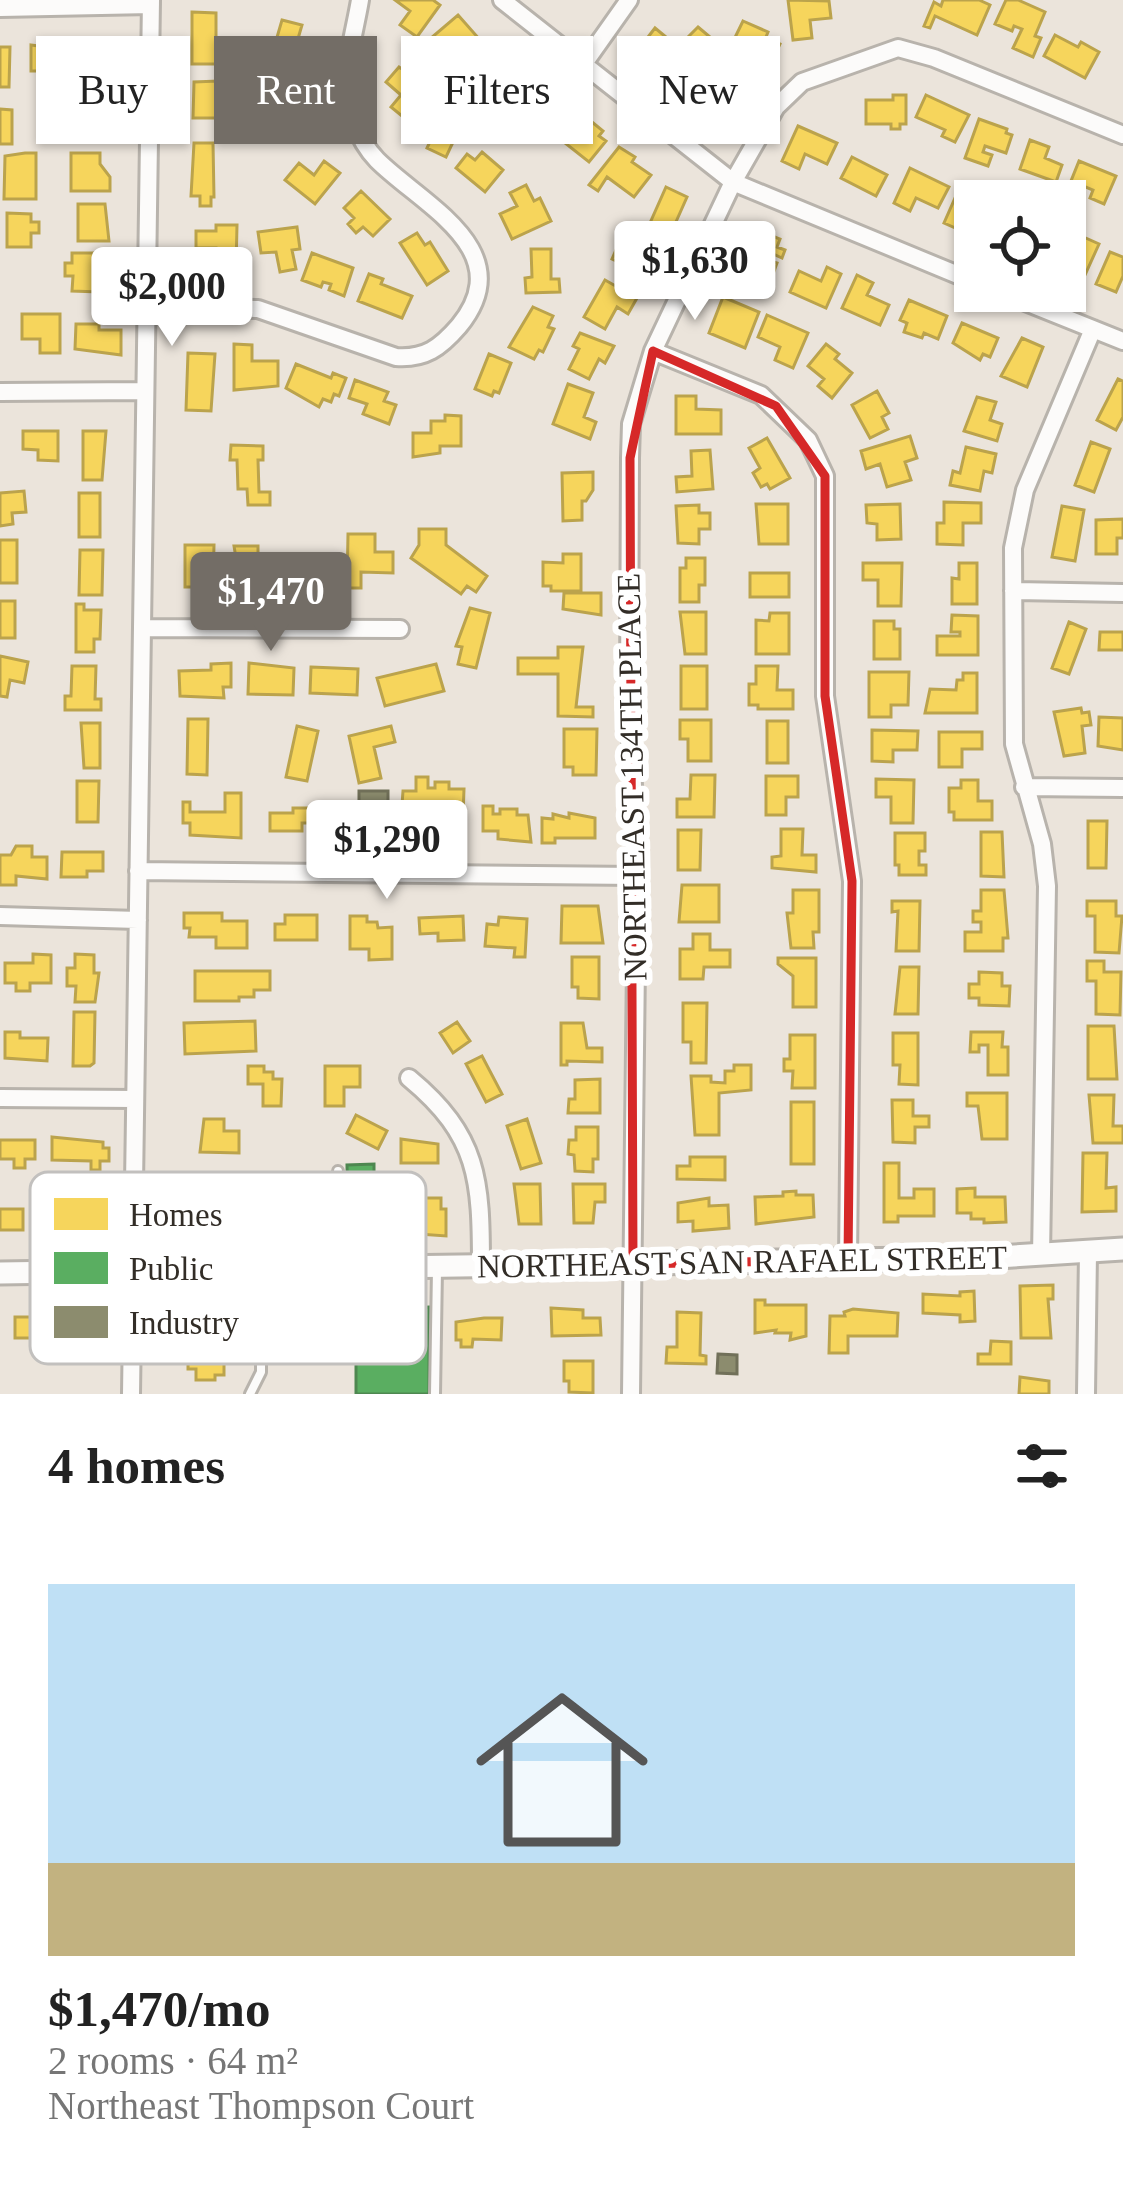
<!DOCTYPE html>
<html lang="en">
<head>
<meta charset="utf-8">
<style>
	:root { --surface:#fff; --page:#f6f6f6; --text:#222; --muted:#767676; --accent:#736d66 }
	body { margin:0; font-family:Georgia,serif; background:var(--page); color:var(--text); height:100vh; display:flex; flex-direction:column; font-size:45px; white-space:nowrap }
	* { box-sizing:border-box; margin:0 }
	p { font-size:39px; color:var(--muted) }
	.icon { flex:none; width:66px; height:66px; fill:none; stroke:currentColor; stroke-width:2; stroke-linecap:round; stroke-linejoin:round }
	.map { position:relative; height:1394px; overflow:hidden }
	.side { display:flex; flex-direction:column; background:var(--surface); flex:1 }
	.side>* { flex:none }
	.guide { position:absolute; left:36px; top:36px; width:1053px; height:108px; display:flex; gap:24px }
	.controls { position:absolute; left:954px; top:180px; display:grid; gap:24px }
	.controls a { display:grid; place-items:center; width:132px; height:132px; border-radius:0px; background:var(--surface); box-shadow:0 3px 9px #0004; font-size:60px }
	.price { position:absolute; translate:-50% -102px; padding:0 27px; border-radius:12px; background:#fff; color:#222; font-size:39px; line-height:78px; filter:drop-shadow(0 3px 6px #0008) }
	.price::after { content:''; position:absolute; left:50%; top:72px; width:36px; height:27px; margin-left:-18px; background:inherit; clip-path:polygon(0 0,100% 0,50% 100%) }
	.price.on { background:var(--accent); color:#fff }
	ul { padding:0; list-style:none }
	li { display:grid; align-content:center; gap:24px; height:636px; padding:0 48px }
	li span { display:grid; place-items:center; height:372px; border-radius:0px; color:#555 }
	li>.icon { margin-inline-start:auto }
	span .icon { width:216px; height:216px; fill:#fffc; stroke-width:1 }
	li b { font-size:51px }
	h2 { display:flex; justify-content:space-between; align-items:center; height:144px; padding:0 48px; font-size:51px }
	.chip { padding:0 42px; border-radius:0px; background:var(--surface); box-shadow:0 3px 9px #0004; font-size:42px; line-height:108px }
	.chip.on { background:var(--accent); color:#fff }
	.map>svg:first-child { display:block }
	.homes { fill:#f6d55c; stroke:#bba34c; stroke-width:3 }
	.public { fill:#5aae61; stroke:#4e8750; stroke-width:3 }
	.industry { fill:#8c8c6e; stroke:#717059; stroke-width:3 }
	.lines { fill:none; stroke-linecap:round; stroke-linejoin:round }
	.service-casing { stroke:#b8b3ac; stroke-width:14 }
	.minor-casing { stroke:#b8b3ac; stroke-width:22 }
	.tertiary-casing { stroke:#b8b3ac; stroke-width:27 }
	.service { stroke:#fcfbfa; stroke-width:8 }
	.minor { stroke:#fcfbfa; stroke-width:16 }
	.tertiary { stroke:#fcfbfa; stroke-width:21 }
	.marked { fill:none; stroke:#d62828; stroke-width:9; stroke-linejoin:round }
	.labels { text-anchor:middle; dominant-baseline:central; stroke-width:12; stroke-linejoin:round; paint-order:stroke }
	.street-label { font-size:33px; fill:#322d27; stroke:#fff }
	.key { fill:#fff; stroke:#c2c0be; stroke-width:3 }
	.key-label { font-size:33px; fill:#322d27 }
</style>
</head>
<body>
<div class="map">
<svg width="1123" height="1394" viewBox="0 0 1123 1394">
	<rect width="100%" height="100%" fill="#ebe4db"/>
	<!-- homes -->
	<path class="homes" d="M395,0H433L440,5L417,37L400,25L410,11Z
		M788,0L829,1L831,18L810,20L812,38L793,40Z
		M943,0H979L990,5L977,35L935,16L930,28L924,26L934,2L941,6Z
		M1006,0H1018L1045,12L1035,36L1041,38L1033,57L1013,48L1022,29L1014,26L1012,31L995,24Z
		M192,12L216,13V64H192Z
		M458,15L481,41L450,67L431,38Z
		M282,20L302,25L297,42L314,47L308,69L271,58Z
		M743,21L768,32L766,37L780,44L773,59L752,50L745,67L725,58Z
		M698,27L710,37L704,45L708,47L681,81L672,74L665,83L660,79L666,72L638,50L655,28L678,47Z
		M1055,35L1078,47L1081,42L1099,52L1085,78L1044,56Z
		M31,45L70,50V71H31Z
		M92,45L119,46V80H96Z
		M0,47H10L9,87H0Z
		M489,51L522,76L507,95L501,90L497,96L489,90L493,84L475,70Z
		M399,67L434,91L408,121L391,107L401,95L386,82Z
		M720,67L734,83L721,94L733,109L718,121L692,90Z
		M537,80L554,91L549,97L564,107L547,132L526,118L533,108L522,101Z
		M218,81L216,107H224L223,118H193L194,82Z
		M307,83L318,127L298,131L294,115L283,117L280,103L289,101L286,88Z
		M893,95H906V124H900V129H891V124H866V100H893Z
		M926,95L969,115L955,142L942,136L945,130L916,117Z
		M435,100L450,107L447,113L463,121L446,157L427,148L434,133L422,127Z
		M71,102H113V122L92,121V142H71Z
		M0,109L12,110V144H0Z
		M581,113L603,131L599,136L606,141L589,162L560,139Z
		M979,119L1007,129L1006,133L1012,135L1006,153L985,146L983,152L992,155L988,166L965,158Z
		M798,126L837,143L827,164L805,154L799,169L782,161Z
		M1030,140L1049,147L1045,158L1062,165L1056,182L1020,169Z
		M194,143H213L214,197H211V206H200V196H191Z
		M619,147L635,157L632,162L651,175L634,197L607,177L598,191L589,185Z
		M482,152L503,170L485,192L456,168L467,154L475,160Z
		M25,153H36V199H4L5,156Z
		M71,153H100V164L110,177V191H71Z
		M852,157L887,175L876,196L841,178Z
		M324,161L340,173L315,204L285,180L299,163L314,175Z
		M1079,161L1116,176L1104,204L1090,198L1093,190L1071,181Z
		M910,168L949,187L938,208L916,198L910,211L894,203Z
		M526,185L534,201L540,198L551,221L512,239L500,214L517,206L510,193Z
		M666,187L687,197L671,233L650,223Z
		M959,189L988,201H975V220L966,217L960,230L944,223Z
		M361,191L390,219L373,236L363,227L356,233L348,224L354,218L344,208Z
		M78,204H105L109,241H78Z
		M7,213L31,214V222H39V233H31V247H7Z
		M216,225H237L236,268H216V248H196V231H216Z
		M297,227L300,249L292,250L296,269L280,272L276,252L261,253L258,232Z
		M757,230L780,239L777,247L785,250L782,258L773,254L770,261L777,263L773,274L765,271L757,291L736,283Z
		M417,233L425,245L430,242L448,271L427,285L400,243Z
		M1079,235L1099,244L1085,275L1077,271L1074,277L1065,273V239L1076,241Z
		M620,241L647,252L645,257L653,261L643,284L625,276L629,267L612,259Z
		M531,249H551V279H559L560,292L526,293L525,278L532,277Z
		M1110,252L1123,257V276L1116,292L1096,284Z
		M72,253H107V276H99V292L72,291L73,276H65V263H72Z
		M312,253L353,268L344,296L329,290L331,284L323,282L321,287L302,280Z
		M827,267L841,274L826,308L790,292L799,271L821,281Z
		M369,274L383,279L381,284L412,296L402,318L358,301Z
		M857,275L873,283L867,295L889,305L880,325L842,308Z
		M605,280L637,298L628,314L617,307L605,329L584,317Z
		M723,297L759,312L745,348L709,333Z
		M909,300L947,316L938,339L924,333L922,338L904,332L907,323L900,320Z
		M533,307L553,316L548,327L554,329L543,352L539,350L534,359L509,347Z
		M22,314H60V353H40V339H22Z
		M767,315L808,333L793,368L775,360L780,347L758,337Z
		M962,323L998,338L990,357L983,354L980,360L953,343Z
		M76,324H99V330H121V355L75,349Z
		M580,333L614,346L605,363L599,359L589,379L569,369L579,349L573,346Z
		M1022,338L1043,347L1027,387L1001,376Z
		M234,344L252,345V361H278V386L234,390Z
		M826,344L839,354L835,359L852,373L832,398L818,386L824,379L808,366Z
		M188,353L215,354L211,411L186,410Z
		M489,354L511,363L499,393L494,391L492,396L475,389Z
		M296,364L331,378L333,373L346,378L339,396L334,394L331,402L323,399L319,407L286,388Z
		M1118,379L1123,381V417L1116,430L1097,420Z
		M355,380L388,392L384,401L396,405L389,424L363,414L367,404L349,398Z
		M568,384L593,393L584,417L596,422L590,439L553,424Z
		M877,391L889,413L882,417L888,429L870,438L852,405Z
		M676,396H696V409L721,410V434H676Z
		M977,397L996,402L990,420L1002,424L997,441L964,431Z
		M445,415L461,416V446H440V453L413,457V433H431V421H445Z
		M23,431H58V461L38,460V450L23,449Z
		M83,431H106L102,480H83Z
		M910,436L917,458L905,462L911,480L887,487L880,464L866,469L861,451Z
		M767,438L790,478L770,489L767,484L761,487L753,473L760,468L749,448Z
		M1091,442L1110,449L1094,492L1075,485Z
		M231,445L263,446V460H258L259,492H270V505H248L247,489H238L237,460H230Z
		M966,447L996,454L992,473L984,471L980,491L950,485L953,471L960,473Z
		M710,450L713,489L677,492L676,477L692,476L691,451Z
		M593,472V490L586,501H582V520L563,521L562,473Z
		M24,491L26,512L12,513L13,524L0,526V493Z
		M79,493H100V537H79Z
		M944,502L981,503V523H963V545L937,544V523H944Z
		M756,504H788V544H759Z
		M900,504L901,539L877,540V524L867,523L866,505Z
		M699,505V513H710V529H699V544L678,543L676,506Z
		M1062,506L1084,510L1075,561L1052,557Z
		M1123,519V538H1117V554H1096V520Z
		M419,529H446V545L487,576L476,592L467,586L461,594L411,558L419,545Z
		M348,534H375V552H393V573L361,572V588H347Z
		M0,540H17V583H0Z
		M185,545H214L213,587H185Z
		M234,546H258V560H265V572H273V593H264V598L244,597V593H233V570H238Z
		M80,550H103L102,595H79Z
		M563,554H581V591H551V586H543V562L563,563Z
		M686,558H705V585H699V602H680V568H686Z
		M863,563H902L901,606H878V580H863Z
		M959,563H977V604H952V578L959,579Z
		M281,564L335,566L334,588H315V593L280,591Z
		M750,573H789V597H750Z
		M564,593H601V615L563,609Z
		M0,601H15V638H0Z
		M76,604H84V610H101L100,639H94V652H76Z
		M470,608L490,613L476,668L458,664L462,647L456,646Z
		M680,612H706V654H685Z
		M770,613H789V654H756V620L769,621Z
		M952,615L978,616V655H937V636H960V632H951Z
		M874,621H894V629H900V659H874Z
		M1069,622L1086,629L1069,674L1052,668Z
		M1100,632H1123V650H1099Z
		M558,647H583L576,707H593V717L558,716V674H518V658H558Z
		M0,656L28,662L24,683L10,680L7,697L0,696Z
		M231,663V687H223L224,698L180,696L179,671L211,670V664Z
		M249,663L294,668L293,695L248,694Z
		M436,664L444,691L385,706L377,678Z
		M72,666H96L95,699H101V710H65V696H71Z
		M681,666H707V709H681Z
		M756,666H778L777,690H793V709H758V705H749V684H756Z
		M311,667L358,669L357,695L310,693Z
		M869,672H909L908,705H891V717H869Z
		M963,673H977V713H925L930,689L956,690L957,680H963Z
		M1081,708L1082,713L1089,712L1091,725L1082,726L1085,753L1064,756L1054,712Z
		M1099,717L1123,718V750L1098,746Z
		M188,719H208L207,775L187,774Z
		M680,720H711V761H688V739H680Z
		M767,721H788V763H767Z
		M81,723H100V768H84Z
		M297,726L318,731L307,781L286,777Z
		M391,726L395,742L374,747L381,778L359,783L349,736Z
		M564,729H597L596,775H573V767H564Z
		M872,730L918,731L917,750H893V762L872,761Z
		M939,732H982V749H962V767H939Z
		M691,775H715L714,817H677V799H690Z
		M766,776H798V797H786V815H766Z
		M416,777H428V788H435V782H449V789H464L463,817H432V805H402L403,791H416Z
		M876,779L914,780L913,823H891V797H876Z
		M961,780H978V801H992V820H954V812H949V788H961Z
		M77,781H99L98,822H77Z
		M225,793H241V838L190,835V823H183V802H190V812H225Z
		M483,806H493V814H500V809H517V815H528L531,842L498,839V831H483Z
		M358,807H374V839H358Z
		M293,808H312V823H302V831H270V813H293Z
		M569,813L595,818V838H555V843H542V818L553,819V814L569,818Z
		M1088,821H1107L1106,868H1088Z
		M781,829H803L802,855H816V872L772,868V857L781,856Z
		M678,830H701L700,870H678Z
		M981,832H1002L1004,877L981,876Z
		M895,833H925V851H919V865H926V875H899V865H895Z
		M16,846H32V857H47V879L16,876V885H0V855H11Z
		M62,852H103V871H87V877H61Z
		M682,885H719V922H679Z
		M793,890H819V932H813L814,948H791L787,913H793Z
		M981,890H1004L1008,938H1003V951H965V932H981V922H973V911H981Z
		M892,901H920L919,951H896L898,911L892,912Z
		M1087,901H1116V916H1122L1119,953L1095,952V916H1087Z
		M562,906H598L603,943H561Z
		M184,913H222V921H247V948H216V937H189L190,928H184Z
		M285,915H317V940H275V924H285Z
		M350,916H367V922H377L378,928L392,927V959L369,960V949H350Z
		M463,916L464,940L438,941V933L420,934L419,918Z
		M499,917L527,919L525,957H514L515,948L485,946L487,924L498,925Z
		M693,934H710V950H730V967H704L703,979H680V949H693Z
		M33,954L51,955V983H30V991H16V983H5V963H33Z
		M75,954L94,955V973H99L95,1002H75L76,986H67V968H75Z
		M572,957H599V999L578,998V987H572Z
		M778,958H816V1007H793V976L778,964Z
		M1087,961H1104V972H1121L1120,1015L1096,1014V981H1087Z
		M900,967H919L918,1014H895Z
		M195,971H270V990H254V997H239V1001H195Z
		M979,972L1002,973V986H1010L1009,1006L979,1005V998H969V984H979Z
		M683,1003H707L706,1063H691V1042H683Z
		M74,1012H95L94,1063L90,1066H73Z
		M255,1021L256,1051L185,1054L184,1023Z
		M457,1022L470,1041L453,1053L440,1033Z
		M561,1023H583L587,1048H602V1062L567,1061V1065H561Z
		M1088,1026H1114L1117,1079H1088Z
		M5,1032H20V1038H48L47,1061L5,1058Z
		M971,1032H1003L1002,1047H1008V1075H988V1045H979V1052H970Z
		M893,1033H918V1085L899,1084L900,1065H893Z
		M790,1035H815V1088H792L793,1071H784V1059H790Z
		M482,1056L502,1094L486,1102L466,1064Z
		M734,1065H751V1090L719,1093V1135H695L691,1076H711V1082L725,1083V1071H734Z
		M248,1066H264V1072H273V1079H282L281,1106H263V1084H248Z
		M325,1066H360V1087H344V1106H325Z
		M600,1079V1113H568L569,1099H575V1080Z
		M967,1093H1007V1139H982L978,1106H967Z
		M1089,1095H1114L1113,1126H1123V1143H1093Z
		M892,1100H913V1116H929V1127H915V1143L893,1142Z
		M791,1102H814V1164H791Z
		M356,1115L387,1131L378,1149L347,1133Z
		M204,1119H224V1131H239V1153L200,1152Z
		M527,1119L541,1163L521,1169L507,1126Z
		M576,1127H598V1159H593V1172L575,1171L574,1155L568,1154L569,1140H576Z
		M52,1137L103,1142V1148H109V1161H100V1170H91V1161L52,1160Z
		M401,1139L438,1144V1163H401Z
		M0,1140H35V1159H25V1168H14V1159H0Z
		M1083,1153H1107L1106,1188L1116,1187V1211L1082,1212Z
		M690,1157H725V1180L677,1179V1166H690Z
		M884,1163H899V1198H914V1189H934V1216H898V1222H884Z
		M514,1184H540L541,1224H519Z
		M573,1184H605V1202H595L593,1223H574Z
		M975,1188V1197H1005L1006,1222L984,1223V1219H971V1213H957V1189Z
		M796,1191V1195H813L814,1217L756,1224L755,1197L783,1196V1192Z
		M412,1198H441V1209H446V1236L405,1233V1215H413Z
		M709,1198V1206L728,1205L729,1228L693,1231V1221L678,1222V1203Z
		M0,1209H23V1230H0Z
		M1053,1285V1299H1048L1051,1338H1021L1020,1286Z
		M974,1291L975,1321L960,1322V1315L923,1313V1294L960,1296V1292Z
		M755,1300H765V1305H806V1336L790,1340L791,1333H775L776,1330L755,1333Z
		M551,1308L583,1310V1318H600L601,1335L552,1336Z
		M853,1309L898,1313L897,1336H848V1353H829L830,1316H845L844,1312Z
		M677,1312L701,1313L700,1355L706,1356V1364L666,1363L667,1347H677Z
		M15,1317H45V1338H15Z
		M484,1318H502L501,1340L473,1339L472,1347H461V1340H456V1322Z
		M991,1341L1011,1342V1364H978V1354H990Z
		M214,1343H232V1354H216V1362H224V1375H215V1380H196V1369H188V1350H214Z
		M564,1361H593V1393L569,1392V1381H564Z
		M1020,1377L1049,1381V1394H1019Z"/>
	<!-- public -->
	<path class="public" d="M374,1164V1189H389L390,1221L376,1222V1227L348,1228L347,1165Z
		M429,1307V1394H356V1356H362V1340H382V1308Z"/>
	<!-- industry -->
	<path class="industry" d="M359,791H388V805L359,804Z
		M718,1354L737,1355V1374L717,1373Z"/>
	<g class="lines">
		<!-- service casing -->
		<g class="service-casing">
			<path id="service" d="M338,1171L341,1263
				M250,1394L261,1372V1273
				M435,1394L437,1269"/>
		</g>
		<!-- minor casing -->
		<g class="minor-casing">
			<path id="minor" d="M502,0L733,182L975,282
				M0,8L151,5
				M583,65L629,0
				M998,291L1123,341
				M147,306L258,309L396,357C425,359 440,348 459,326C521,250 422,205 377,160C366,149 358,133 353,120C338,83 354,37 360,0
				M653,351L761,395L808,440L825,476V696L852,881L848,1260
				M0,392L145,391
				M1013,591L1123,593
				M142,628L400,629
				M1024,787L1123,788
				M138,871L637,876
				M0,916L138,920
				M409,1078C479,1136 481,1180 481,1267
				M0,1098L135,1099
				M1041,1256L1047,886L1042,844L1014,744L1013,548L1025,490L1093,329
				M131,1394L151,0
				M631,1394L637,876L629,696L630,458L631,424L653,351L733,182L776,107L802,82L898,48L934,58L1123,135
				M1086,1394L1088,1253"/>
		</g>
		<!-- tertiary casing -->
		<g class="tertiary-casing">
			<path id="tertiary" d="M0,1273L981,1258L1123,1249"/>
		</g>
		<!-- service -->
		<use href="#service" class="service"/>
		<!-- minor -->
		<use href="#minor" class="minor"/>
		<!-- tertiary -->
		<use href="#tertiary" class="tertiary"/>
	</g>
	<!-- marked area -->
	<path class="marked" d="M653,351L776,406L825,476V696L852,881L848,1260L633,1264L630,458Z"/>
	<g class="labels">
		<!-- street labels -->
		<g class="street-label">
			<text transform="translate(632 777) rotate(-91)">NORTHEAST 134TH PLACE</text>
			<text transform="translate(742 1262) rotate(-1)">NORTHEAST SAN RAFAEL STREET</text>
		</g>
	</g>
	<!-- legend -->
	<rect x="30" y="1172" width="396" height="192" rx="18" class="key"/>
	<rect x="54" y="1198" width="54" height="32" fill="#f6d55c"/>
	<rect x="54" y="1252" width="54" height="32" fill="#5aae61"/>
	<rect x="54" y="1306" width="54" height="32" fill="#8c8c6e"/>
	<g class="key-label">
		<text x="129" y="1226">Homes</text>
		<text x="129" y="1280">Public</text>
		<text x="129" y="1334">Industry</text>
	</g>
</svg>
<div class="controls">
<a><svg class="icon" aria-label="locate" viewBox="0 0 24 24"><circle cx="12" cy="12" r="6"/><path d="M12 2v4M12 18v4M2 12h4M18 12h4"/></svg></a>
</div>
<b class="price" style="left:695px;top:323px">$1,630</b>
<b class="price" style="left:172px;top:349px">$2,000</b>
<b class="price on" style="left:271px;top:654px">$1,470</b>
<b class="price" style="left:387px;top:902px">$1,290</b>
<div class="guide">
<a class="chip">Buy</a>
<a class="chip on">Rent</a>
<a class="chip">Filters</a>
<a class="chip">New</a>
</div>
</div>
<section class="side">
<h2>4 homes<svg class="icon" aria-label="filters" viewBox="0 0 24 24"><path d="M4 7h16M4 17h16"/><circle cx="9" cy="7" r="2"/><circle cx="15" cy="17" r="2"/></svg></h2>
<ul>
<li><span style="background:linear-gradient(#bfe0f5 75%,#c2b280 0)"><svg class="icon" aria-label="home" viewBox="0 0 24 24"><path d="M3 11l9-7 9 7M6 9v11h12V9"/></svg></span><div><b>$1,470/mo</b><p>2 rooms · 64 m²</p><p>Northeast Thompson Court</p></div></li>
</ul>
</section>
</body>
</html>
